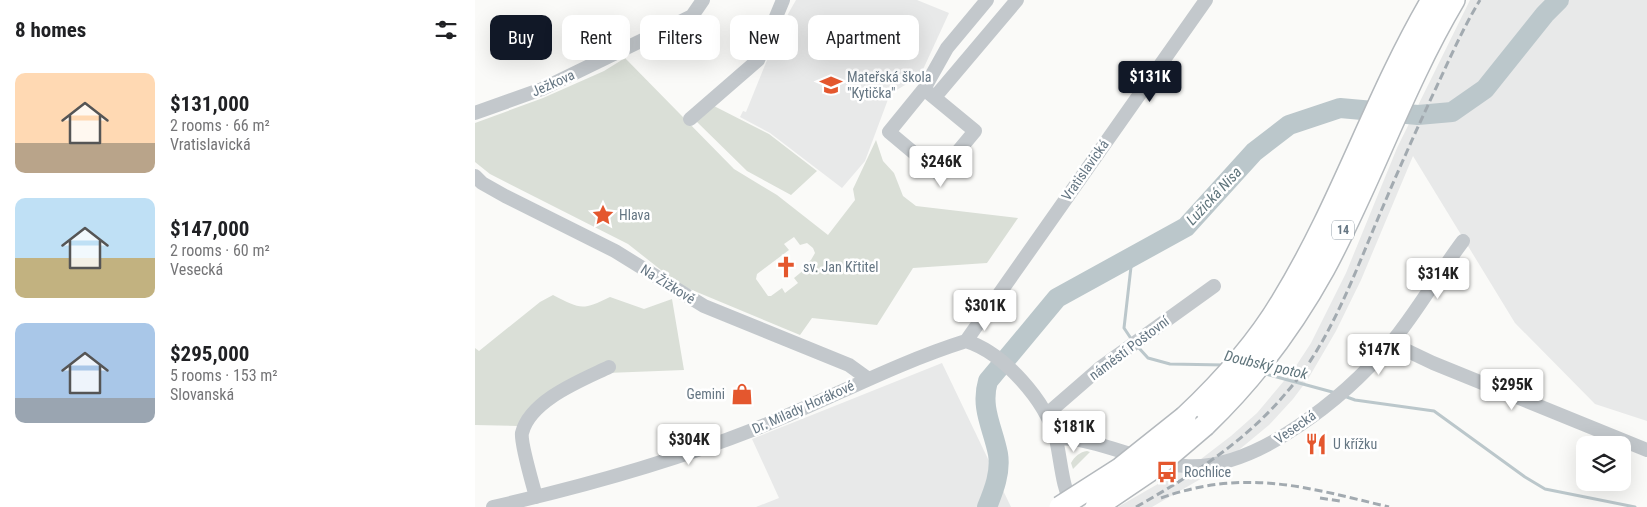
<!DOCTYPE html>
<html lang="en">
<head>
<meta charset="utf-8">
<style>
	:root { --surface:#fff; --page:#f6f6f6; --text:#202124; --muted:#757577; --accent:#111827 }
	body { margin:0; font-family:"Roboto Condensed",sans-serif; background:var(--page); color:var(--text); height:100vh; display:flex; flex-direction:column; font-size:19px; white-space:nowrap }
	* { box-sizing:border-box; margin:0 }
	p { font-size:16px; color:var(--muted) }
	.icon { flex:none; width:28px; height:28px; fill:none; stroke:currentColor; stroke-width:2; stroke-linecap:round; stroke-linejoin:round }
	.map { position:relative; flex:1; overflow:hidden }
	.side { display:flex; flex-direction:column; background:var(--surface); width:475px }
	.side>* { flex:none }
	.banner { position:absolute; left:15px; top:15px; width:475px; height:45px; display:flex; gap:10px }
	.controls { position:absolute; left:1101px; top:436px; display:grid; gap:10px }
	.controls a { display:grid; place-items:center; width:55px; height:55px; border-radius:10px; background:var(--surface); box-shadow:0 5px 20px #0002; font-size:25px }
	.price { position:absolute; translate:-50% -42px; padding:0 11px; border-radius:5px; background:#fff; color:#222; font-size:16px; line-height:32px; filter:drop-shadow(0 1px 2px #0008) }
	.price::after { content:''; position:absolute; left:50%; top:30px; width:15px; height:11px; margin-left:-8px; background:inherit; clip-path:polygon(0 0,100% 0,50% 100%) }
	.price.active { background:var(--accent); color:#fff }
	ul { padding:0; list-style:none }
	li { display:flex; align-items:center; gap:15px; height:125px; padding:0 15px }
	li span { display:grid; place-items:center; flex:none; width:140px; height:100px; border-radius:10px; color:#555 }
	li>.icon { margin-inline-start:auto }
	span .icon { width:60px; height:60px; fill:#fffc; stroke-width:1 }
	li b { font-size:21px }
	h2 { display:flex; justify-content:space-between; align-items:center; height:60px; padding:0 15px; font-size:21px }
	.pill { padding:0 18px; border-radius:10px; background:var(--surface); box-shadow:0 5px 20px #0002; font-size:18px; line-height:45px }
	.pill.active { background:var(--accent); color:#fff }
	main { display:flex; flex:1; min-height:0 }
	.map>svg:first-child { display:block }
	.built { fill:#e8e9e9 }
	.green { fill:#dadfd7; fill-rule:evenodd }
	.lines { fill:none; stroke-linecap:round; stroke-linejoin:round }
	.stream { stroke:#bbc7cb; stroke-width:3 }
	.river { stroke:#bbc7cb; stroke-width:20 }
	.highway-casing { stroke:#b4b9bd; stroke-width:24 }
	.minor { stroke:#c3c8cc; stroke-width:14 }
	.highway { stroke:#fff; stroke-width:21 }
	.rail { stroke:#a2aab0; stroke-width:3; stroke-dasharray:8 4; stroke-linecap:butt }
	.highway-bridge-casing { stroke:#b4b9bd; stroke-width:24; stroke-linecap:butt }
	.highway-bridge { stroke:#fff; stroke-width:21 }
	.labels { text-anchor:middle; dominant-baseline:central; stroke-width:5; stroke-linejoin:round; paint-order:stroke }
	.shield { fill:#fff; stroke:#939fa8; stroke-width:1 }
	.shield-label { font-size:12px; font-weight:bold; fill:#657683 }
	.poi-label { font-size:14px; fill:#657683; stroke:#fff; text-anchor:start }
	.street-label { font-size:14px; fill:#657683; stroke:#fff }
	.water-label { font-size:15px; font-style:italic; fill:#60757c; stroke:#fff }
</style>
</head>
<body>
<main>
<section class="side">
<h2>8 homes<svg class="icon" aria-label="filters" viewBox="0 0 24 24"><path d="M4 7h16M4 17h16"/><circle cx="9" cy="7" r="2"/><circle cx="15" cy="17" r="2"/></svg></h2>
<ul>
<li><span style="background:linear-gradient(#ffd9b3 70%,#b9a48a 0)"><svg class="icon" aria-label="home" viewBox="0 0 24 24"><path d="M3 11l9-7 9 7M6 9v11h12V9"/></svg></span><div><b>$131,000</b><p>2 rooms · 66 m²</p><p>Vratislavická</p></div></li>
<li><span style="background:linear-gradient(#bfe0f5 60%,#c2b280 0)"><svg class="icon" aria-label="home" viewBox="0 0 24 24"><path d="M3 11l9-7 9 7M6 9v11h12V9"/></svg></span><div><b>$147,000</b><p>2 rooms · 60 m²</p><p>Vesecká</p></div></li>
<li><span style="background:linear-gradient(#a9c7e8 75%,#9aa5b1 0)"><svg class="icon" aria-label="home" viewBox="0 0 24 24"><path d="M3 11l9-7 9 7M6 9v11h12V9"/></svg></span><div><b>$295,000</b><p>5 rooms · 153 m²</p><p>Slovanská</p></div></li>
</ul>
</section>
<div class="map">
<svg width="1172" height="507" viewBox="0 0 1172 507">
	<rect width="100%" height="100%" fill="#fafaf8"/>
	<!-- built -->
	<path class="built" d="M321,0H442L474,13L445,76L415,94L390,161L367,188L295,133L265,117L268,111L271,112L305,28Z
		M995,0H1172V421L1120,404L1040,323L938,156L886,280L861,331L833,379L818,399L794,425L736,473L677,507H643L726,459L756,436L782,413L819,369L836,343L871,273L922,148Z
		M467,363L536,507H281L304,498L277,439Z"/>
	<!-- green -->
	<path class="green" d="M150,58L259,169L302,195L353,235L380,200L378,189L401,140L408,161L419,173L428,196L441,206L543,218L512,263L438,268L402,325L337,318L325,335L205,285L153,244L15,174L0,162V123L68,98L129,71ZM319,237L325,245L332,243L338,248L340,253L336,260L329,265L330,269L319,278L323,283L310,293L307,288L296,296H293L281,279L282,274L314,250L309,244Z
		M239,106L294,134L342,171L316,195L272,171L221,121Z
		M78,295C106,309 106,311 135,297L169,309L197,299L209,370L132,373L63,399L43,426L0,425V348L4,351L65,302Z
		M612,451L615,452L598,469L596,463C600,456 605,452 612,451Z"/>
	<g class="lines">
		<!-- stream -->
		<path class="stream" d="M657,258L649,328L657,340
			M663,347L673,358L695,364L749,365
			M787,373L861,393
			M869,396L880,400L959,411L1050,477L1070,489L1160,507"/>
		<!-- river -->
		<path class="river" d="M512,507C519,490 526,472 523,454C518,428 505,408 513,381L582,298L711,227L779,152L814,125L865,108L943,115L977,112L1010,89L1070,14L1084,0"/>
		<!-- highway casing -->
		<g class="highway-casing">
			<path id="highway" d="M710,417C747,382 781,345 807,301C866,205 900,97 957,0
				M730,425C777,380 817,327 849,269C896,182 928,86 979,0"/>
		</g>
		<!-- minor -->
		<path class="minor" d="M449,89L500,131L464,174L414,132L449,89L472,48L512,0
			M460,97L542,0
			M0,113L67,89L217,16L228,0
			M215,119L283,60L308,0
			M0,176L7,183L30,196L140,251L229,306L374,365L392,378
			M491,341L731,0
			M491,341C529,353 571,401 581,439C586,461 587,486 597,506
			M916,343L958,363L1172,450
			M572,414L625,368L739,286
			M581,438C625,438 665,463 710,466C782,471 871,396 916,343C942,312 963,274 988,241
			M61,497C58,485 45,442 47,433C55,400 107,380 134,367
			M18,507C106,487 196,462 280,429C351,401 418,364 491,341"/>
		<!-- highway -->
		<use href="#highway" class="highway"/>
		<!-- rail -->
		<path class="rail" d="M686,498C770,468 831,487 914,507
			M845,498L865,501
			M661,507C717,475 769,443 811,393C849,350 872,293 894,240C915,189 937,139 961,88C975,58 988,28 1005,0"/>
		<!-- highway-bridge casing -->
		<g class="highway-bridge-casing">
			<path id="highway-bridge" d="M585,507L646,468L710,417
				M621,507L683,465L730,425"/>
		</g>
		<!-- highway-bridge -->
		<use href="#highway-bridge" class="highway-bridge"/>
	</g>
	<!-- icons -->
	<defs>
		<g id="school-bare" transform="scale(1.725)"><path d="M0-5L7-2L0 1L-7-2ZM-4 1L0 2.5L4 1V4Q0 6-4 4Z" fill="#e4572e" stroke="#fff" stroke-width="2.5" paint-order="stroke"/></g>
		<g id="sight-bare" transform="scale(1.725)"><path d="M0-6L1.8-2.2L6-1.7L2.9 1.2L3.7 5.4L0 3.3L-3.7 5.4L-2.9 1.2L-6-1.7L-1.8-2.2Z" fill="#e4572e" stroke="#fff" stroke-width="2.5" paint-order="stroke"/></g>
		<g id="church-bare" transform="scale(1.725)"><path d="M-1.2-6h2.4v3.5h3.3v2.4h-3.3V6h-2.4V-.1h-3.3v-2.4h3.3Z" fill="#e4572e" stroke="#fff" stroke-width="2.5" paint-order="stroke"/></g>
		<g id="shop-bare" transform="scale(1.725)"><path d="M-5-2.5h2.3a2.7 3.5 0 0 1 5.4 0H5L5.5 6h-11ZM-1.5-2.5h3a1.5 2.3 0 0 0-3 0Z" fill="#e4572e" stroke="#fff" stroke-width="2.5" paint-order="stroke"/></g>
		<g id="restaurant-bare" transform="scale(1.725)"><path d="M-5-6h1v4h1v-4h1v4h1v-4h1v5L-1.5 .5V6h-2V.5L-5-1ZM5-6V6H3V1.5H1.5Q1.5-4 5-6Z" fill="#e4572e" stroke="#fff" stroke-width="2.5" paint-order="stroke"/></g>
		<g id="bus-bare" transform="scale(1.725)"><path d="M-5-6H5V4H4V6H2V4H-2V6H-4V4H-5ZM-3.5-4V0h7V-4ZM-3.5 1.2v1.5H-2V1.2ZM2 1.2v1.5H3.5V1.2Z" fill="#e4572e" stroke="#fff" stroke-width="2.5" paint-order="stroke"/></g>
	</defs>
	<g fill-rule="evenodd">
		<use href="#school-bare" x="356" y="85"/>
		<use href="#sight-bare" x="128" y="215"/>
		<use href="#church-bare" x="311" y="267"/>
		<use href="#shop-bare" x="267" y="394"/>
		<use href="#restaurant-bare" x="841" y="444"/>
		<use href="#bus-bare" x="692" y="472"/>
	</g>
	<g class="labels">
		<!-- shield labels -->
		<rect class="shield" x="857" y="220.5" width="22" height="19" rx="4"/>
		<g class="shield-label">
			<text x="868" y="230">14</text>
		</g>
		<!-- poi labels -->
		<g class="poi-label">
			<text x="372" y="77">Mateřská škola<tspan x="372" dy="16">"Kytička"</tspan></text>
			<text x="144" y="215">Hlava</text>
			<text x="328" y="267">sv. Jan Křtitel</text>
			<text x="250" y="394" text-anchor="end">Gemini</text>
			<text x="858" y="444">U křížku</text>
			<text x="709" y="472">Rochlice</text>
		</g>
		<!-- street labels -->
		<g class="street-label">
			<text transform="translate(78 83) rotate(-24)">Ježkova</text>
			<text transform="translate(610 170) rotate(-55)">Vratislavická</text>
			<text transform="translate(193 284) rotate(32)">Na Žižkově</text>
			<text transform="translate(654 348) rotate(-37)">náměstí Poštovní</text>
			<text transform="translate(328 407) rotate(-24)">Dr. Milady Horákové</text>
			<text transform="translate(820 427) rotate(-35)">Vesecká</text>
		</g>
		<!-- water labels -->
		<g class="water-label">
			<text transform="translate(739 196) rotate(-47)">Lužická Nisa</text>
			<text transform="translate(791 365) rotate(13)">Doubský potok</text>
		</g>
	</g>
</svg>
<div class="controls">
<a><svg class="icon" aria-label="layers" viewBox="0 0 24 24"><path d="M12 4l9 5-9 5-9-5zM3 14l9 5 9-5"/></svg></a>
</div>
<b class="price active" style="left:675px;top:103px">$131K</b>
<b class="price" style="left:466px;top:188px">$246K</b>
<b class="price" style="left:963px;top:300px">$314K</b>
<b class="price" style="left:510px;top:332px">$301K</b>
<b class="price" style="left:904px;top:376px">$147K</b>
<b class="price" style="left:1037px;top:411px">$295K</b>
<b class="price" style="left:599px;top:453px">$181K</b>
<b class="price" style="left:214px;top:466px">$304K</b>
<div class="banner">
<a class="pill active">Buy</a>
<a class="pill">Rent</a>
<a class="pill">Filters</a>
<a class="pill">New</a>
<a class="pill">Apartment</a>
</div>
</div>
</main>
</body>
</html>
